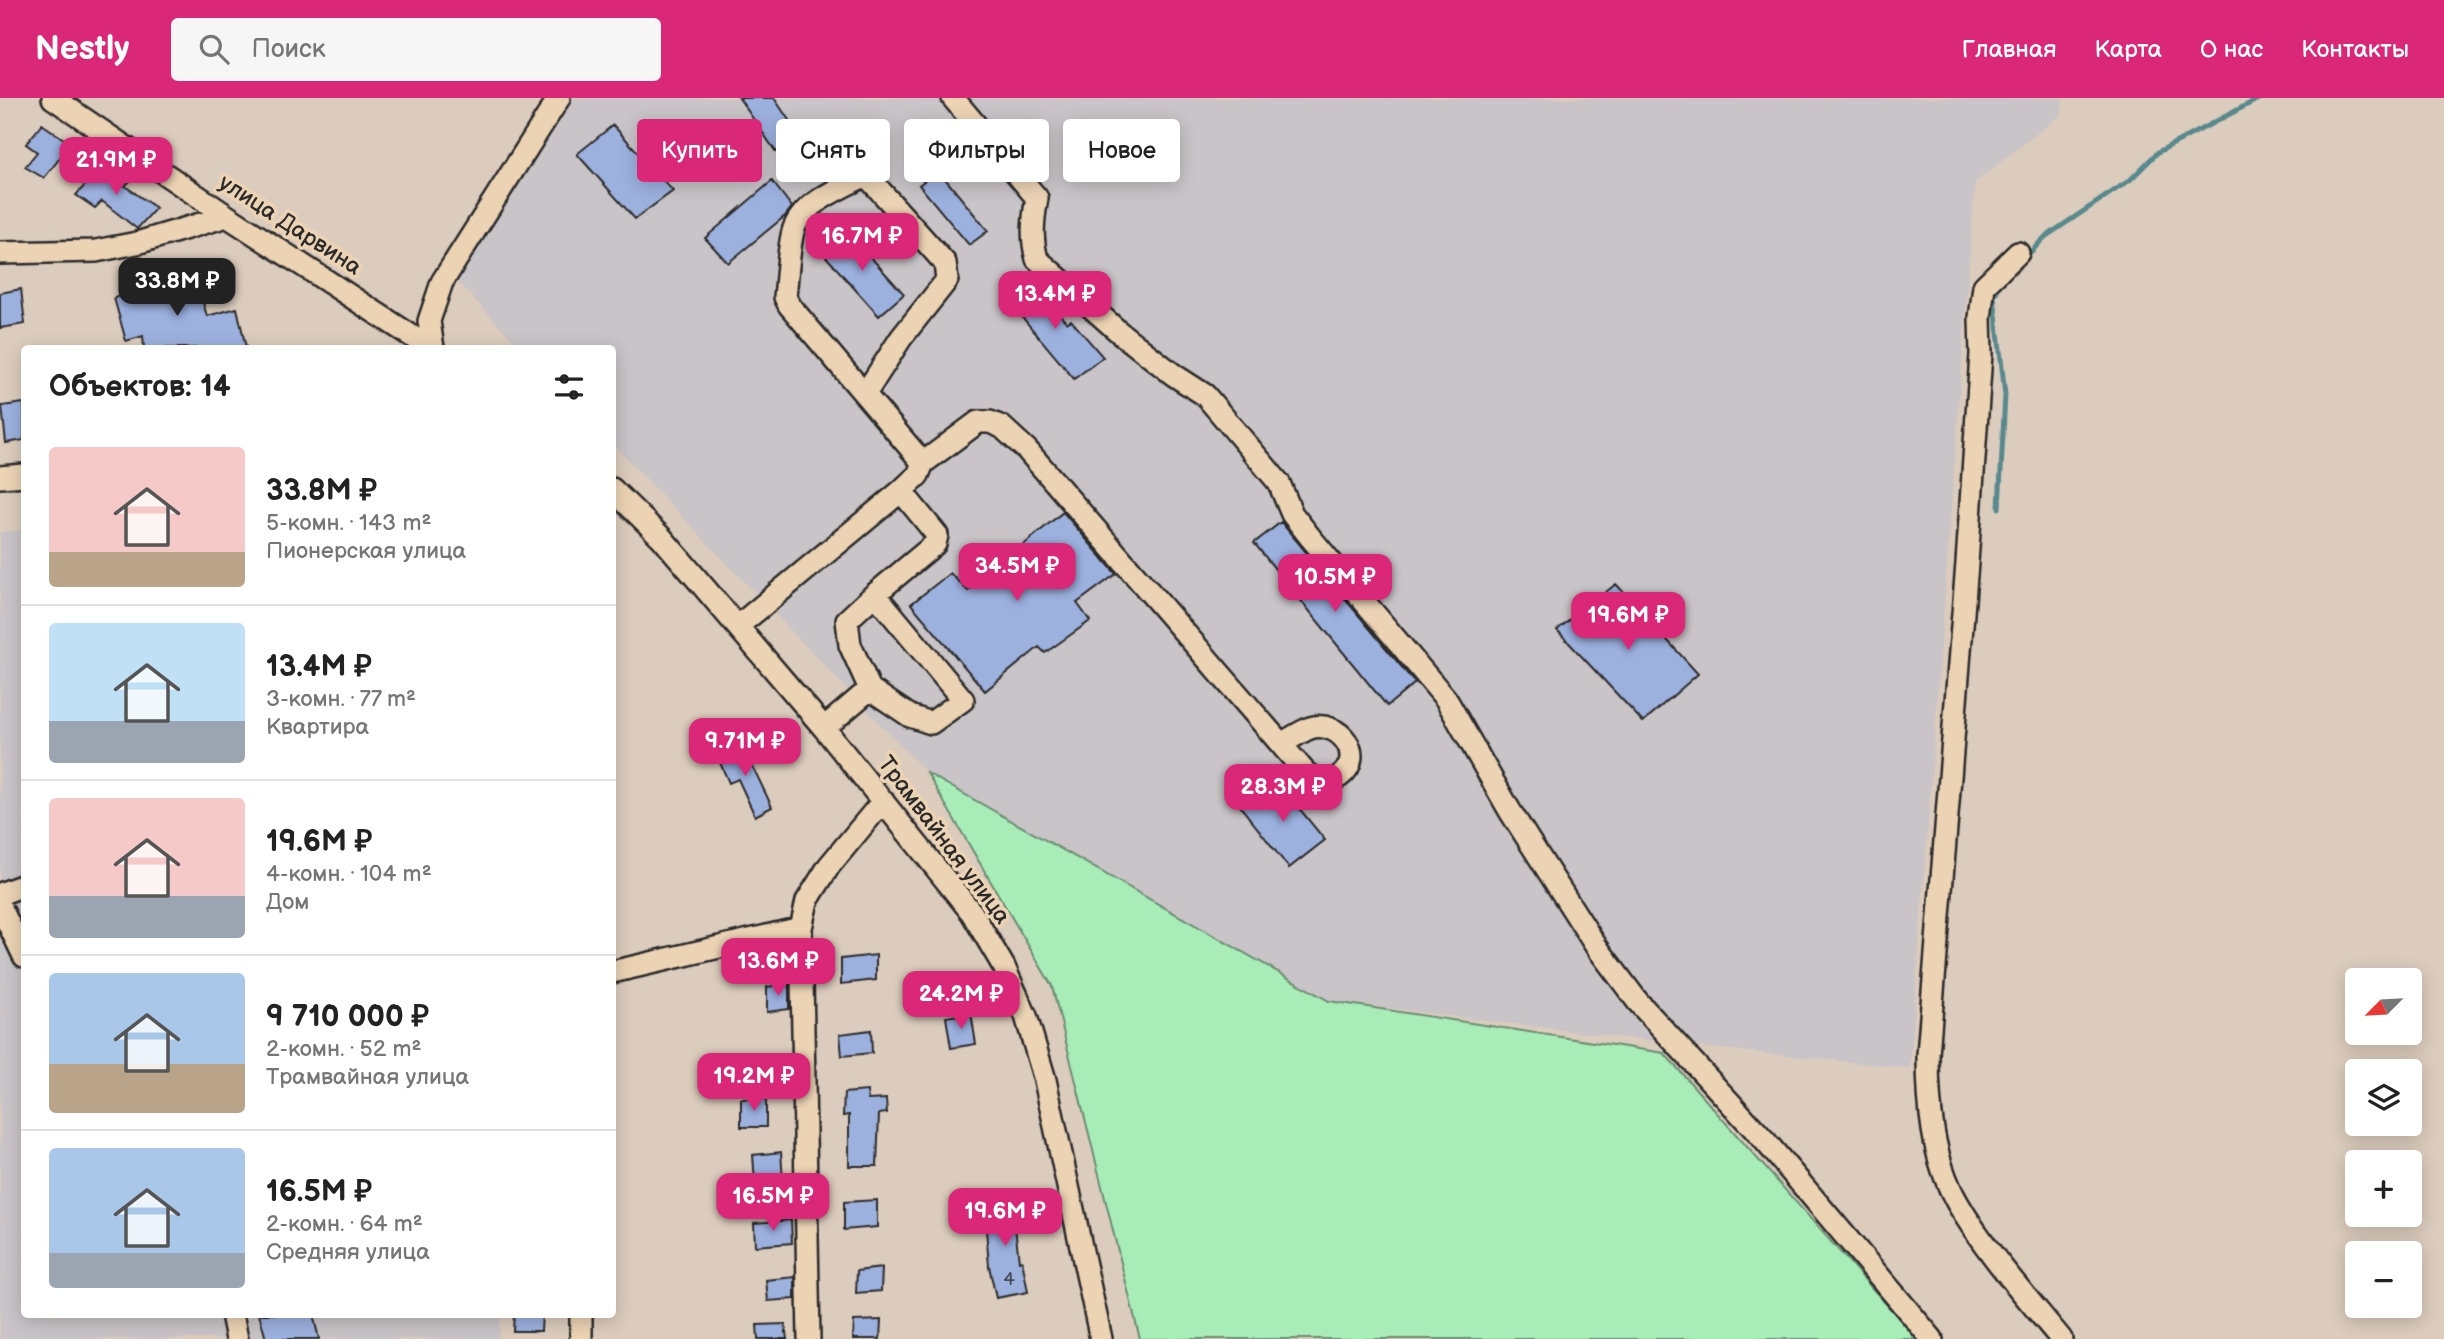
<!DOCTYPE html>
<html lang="ru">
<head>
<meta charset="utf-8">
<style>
	:root { --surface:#fff; --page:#f6f6f6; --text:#222; --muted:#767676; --line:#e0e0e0; --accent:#db2777 }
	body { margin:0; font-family:"Balsamiq Sans",sans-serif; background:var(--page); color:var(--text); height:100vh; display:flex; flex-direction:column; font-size:26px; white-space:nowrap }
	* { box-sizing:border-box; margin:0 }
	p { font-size:23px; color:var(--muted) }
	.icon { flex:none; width:38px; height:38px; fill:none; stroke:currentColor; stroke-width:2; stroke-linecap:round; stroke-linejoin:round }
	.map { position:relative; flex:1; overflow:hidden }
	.details { position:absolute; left:21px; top:247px; width:595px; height:973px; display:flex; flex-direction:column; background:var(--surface); border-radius:7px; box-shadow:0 4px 18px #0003 }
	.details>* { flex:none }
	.hud { position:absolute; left:637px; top:21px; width:665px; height:63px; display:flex; gap:14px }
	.needle { width:46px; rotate:246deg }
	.tools { position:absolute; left:2345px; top:870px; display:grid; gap:14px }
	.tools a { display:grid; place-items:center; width:77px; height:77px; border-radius:7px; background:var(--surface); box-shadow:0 4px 18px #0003; font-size:35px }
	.price { position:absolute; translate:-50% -60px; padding:0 16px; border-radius:14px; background:var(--accent); color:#fff; font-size:23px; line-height:46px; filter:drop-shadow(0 2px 4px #0008) }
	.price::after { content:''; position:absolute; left:50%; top:42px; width:21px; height:16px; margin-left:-10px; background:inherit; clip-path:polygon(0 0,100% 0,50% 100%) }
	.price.active { background:#222; color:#fff }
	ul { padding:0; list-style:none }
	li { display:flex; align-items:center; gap:21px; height:175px; padding:0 28px }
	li+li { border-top:2px solid var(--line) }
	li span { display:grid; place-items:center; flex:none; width:196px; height:140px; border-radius:7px; color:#555 }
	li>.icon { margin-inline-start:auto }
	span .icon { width:84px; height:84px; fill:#fffc; stroke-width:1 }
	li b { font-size:30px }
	h2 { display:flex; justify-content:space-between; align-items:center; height:84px; padding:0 28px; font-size:30px }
	.pill { padding:0 24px; border-radius:7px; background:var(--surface); box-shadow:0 4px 18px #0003; font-size:24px; line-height:63px }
	.pill.active { background:var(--accent); color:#fff }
	header { display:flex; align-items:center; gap:42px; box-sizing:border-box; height:98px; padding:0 35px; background:var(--accent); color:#fff }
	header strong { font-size:33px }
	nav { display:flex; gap:38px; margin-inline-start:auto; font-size:24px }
	.search { width:490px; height:63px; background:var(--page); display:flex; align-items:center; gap:18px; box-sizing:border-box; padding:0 24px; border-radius:7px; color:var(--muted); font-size:26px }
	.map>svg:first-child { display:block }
	.built { fill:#c9c4c7 }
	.green { fill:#a8edb8; stroke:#6a8c72; stroke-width:2 }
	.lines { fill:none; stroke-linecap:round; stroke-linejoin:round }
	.stream { stroke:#58898d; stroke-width:5 }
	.building { fill:#9db1df; stroke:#2b2b2b; stroke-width:2 }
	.minor-casing { stroke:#2b2b2b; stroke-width:26 }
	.minor { stroke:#ecd3b4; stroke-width:21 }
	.labels { text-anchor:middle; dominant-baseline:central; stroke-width:7; stroke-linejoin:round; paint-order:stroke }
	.number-label { font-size:19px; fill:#484c58 }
	.street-label { font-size:23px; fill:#2b2b2b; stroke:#ecd3b4 }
</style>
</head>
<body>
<header>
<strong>Nestly</strong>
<div class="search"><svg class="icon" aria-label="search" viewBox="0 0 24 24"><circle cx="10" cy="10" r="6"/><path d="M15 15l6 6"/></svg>Поиск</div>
<nav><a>Главная</a><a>Карта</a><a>О нас</a><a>Контакты</a></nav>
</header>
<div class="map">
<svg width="2444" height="1241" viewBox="0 0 2444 1241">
	<rect width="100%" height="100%" fill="#dcccbd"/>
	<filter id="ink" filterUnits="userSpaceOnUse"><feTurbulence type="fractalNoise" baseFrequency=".0143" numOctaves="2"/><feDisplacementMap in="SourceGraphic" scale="14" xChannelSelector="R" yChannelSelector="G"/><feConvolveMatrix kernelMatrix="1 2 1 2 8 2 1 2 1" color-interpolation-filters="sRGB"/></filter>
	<g filter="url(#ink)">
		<!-- built -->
		<path class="built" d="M556,0H2063L2062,16L1975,84L1910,970L1692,948L1329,903L927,675L613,346L612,250H521L453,179Z
			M24,432V1216H500L499,1241H0V434Z"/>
		<!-- green -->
		<path class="green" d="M927,675L1329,903L1664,955L1917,1241H1140L1052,888Z"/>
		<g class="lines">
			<!-- stream -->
			<path class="stream" d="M2023,162L2045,139L2130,82L2158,54L2260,0
				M1999,410L2005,297L1994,199L1999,188L2010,177"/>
		</g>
		<!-- building -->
		<path class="building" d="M739,0H774L799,37L776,54Z
			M42,26L71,46L44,80L25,69L37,54L26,46Z
			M613,27L673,93L635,121L577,56Z
			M108,68L130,83L125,88L156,110L137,131L102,103L95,110L76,97L97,74L100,76Z
			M938,72L988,133L969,147L919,87Z
			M772,83L792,109L785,118L728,165L705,140Z
			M845,131L904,196L879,218L821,153Z
			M194,175L207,218L237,210L246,250H144L143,238L126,243L114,200Z
			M1030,183L1067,225L1071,222L1103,259L1074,281L1007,201Z
			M21,191L25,226L0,230V195Z
			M24,305V342L6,345L2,308Z
			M1063,414L1116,476L1077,505L1090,523L1045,555L1039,549L985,593L911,506L950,475L968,493Z
			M1281,424L1415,585L1387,608L1254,445Z
			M1616,486L1698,576L1643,624L1557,532Z
			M742,646L772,709L755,718L738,681L729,685L717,658Z
			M1277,683L1325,742L1289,770L1240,708Z
			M876,857V882L841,886V861Z
			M789,885V911L767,914V889Z
			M971,915L976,946L951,950L946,919Z
			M871,932L872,955L842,958L840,936Z
			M789,968V996L760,998L761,970Z
			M867,993L868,1002L886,1001L887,1015L879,1016L877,1068H849V1017L843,1018L844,995Z
			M741,1001H766V1029H741Z
			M781,1054L783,1083L755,1085L753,1057Z
			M1017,1094L1020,1118L1014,1120L1019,1163L1022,1162L1028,1194L996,1200L989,1168L986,1131L995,1129L990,1101Z
			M877,1102V1129L844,1132V1104Z
			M791,1122L792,1145L755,1148L754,1125Z
			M882,1170L881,1193L856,1195L857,1173Z
			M795,1179V1201L768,1203L766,1182Z
			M259,1216H313L319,1241H266Z
			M514,1216H542L541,1233H513Z
			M881,1222L880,1241H853L854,1223Z
			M785,1226L787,1241H758L757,1227Z"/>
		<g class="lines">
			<!-- minor casing -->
			<g class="minor-casing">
				<path id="minor" d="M53,0L227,118L430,250
					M953,0L1037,100C1033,121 1031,140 1037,161L1119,234L1174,277L1205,297L1279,385L1292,416L1310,439L1446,601L1510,713L1596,848L1638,904L1766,1044L1932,1241
					M0,155L96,153L137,145L227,118
					M2018,155L1984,188L1980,220L1981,256L1967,465L1928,957C1928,1006 1932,1060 1957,1104C1985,1153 2025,1197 2061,1241
					M433,250L429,223L442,184L559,0
					M865,296L901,240L947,182L945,165L866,77C844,88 805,104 795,128C789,140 787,183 785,199L789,207L923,365L918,377L901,393L937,437L935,446L875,496
					M923,365L978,324H990L1002,329L1027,352L1305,674C1309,677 1314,681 1319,683C1326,685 1334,682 1340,678C1367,658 1339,621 1310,630C1300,634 1290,641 1281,646
					M0,379L24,377
					M612,391L662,440L824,630L972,815L1004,869L1026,918L1045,982L1101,1241
					M738,528L901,393
					M824,630L870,591L910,618L931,625L963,602L875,496L847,522L850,547L870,591
					M0,796L24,787
					M0,808L24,858
					M612,874L801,830
					M232,1216L237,1241
					M581,1216V1241
					M809,1241L801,830L807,803L829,768L883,703"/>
			</g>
			<!-- minor -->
			<use href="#minor" class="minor"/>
		</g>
	</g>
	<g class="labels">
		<!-- number labels -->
		<g class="number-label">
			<text x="1009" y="1181">4</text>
		</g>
		<!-- street labels -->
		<g class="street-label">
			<text transform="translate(290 127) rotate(33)">улица Дарвина</text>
			<text transform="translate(944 742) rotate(53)">Трамвайная улица</text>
		</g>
	</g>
</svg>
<div class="tools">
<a><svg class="needle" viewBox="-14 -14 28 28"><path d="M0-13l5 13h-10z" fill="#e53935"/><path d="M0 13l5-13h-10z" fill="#767676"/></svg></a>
<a><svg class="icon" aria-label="layers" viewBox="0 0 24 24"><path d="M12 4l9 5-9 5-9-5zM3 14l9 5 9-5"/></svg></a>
<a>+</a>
<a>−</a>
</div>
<b class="price" style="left:116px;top:99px">21.9M ₽</b>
<b class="price" style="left:862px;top:175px">16.7M ₽</b>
<b class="price active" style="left:177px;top:220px">33.8M ₽</b>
<b class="price" style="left:1055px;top:233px">13.4M ₽</b>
<b class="price" style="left:1017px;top:505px">34.5M ₽</b>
<b class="price" style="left:1335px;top:516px">10.5M ₽</b>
<b class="price" style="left:1628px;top:554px">19.6M ₽</b>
<b class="price" style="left:745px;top:680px">9.71M ₽</b>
<b class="price" style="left:1283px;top:726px">28.3M ₽</b>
<b class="price" style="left:778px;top:900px">13.6M ₽</b>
<b class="price" style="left:961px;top:933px">24.2M ₽</b>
<b class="price" style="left:754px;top:1015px">19.2M ₽</b>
<b class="price" style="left:773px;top:1135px">16.5M ₽</b>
<b class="price" style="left:1005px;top:1150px">19.6M ₽</b>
<div class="hud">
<a class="pill active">Купить</a>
<a class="pill">Снять</a>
<a class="pill">Фильтры</a>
<a class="pill">Новое</a>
</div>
<section class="details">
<h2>Объектов: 14<svg class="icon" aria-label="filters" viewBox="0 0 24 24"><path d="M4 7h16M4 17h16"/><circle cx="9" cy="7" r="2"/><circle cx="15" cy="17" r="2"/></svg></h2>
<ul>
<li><span style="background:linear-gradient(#f6c9c9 75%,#b9a48a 0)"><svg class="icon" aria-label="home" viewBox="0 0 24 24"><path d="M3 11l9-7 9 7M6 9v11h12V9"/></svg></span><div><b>33.8M ₽</b><p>5-комн. · 143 m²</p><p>Пионерская улица</p></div></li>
<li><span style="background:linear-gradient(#bfe0f5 70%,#9aa5b1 0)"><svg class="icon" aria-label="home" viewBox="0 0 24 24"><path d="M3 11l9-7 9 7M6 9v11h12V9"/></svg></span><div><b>13.4M ₽</b><p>3-комн. · 77 m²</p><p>Квартира</p></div></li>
<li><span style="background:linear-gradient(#f6c9c9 70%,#9aa5b1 0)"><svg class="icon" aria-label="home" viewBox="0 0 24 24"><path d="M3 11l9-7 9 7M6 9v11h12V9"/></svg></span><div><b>19.6M ₽</b><p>4-комн. · 104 m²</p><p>Дом</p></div></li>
<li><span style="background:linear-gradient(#a9c7e8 65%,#b9a48a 0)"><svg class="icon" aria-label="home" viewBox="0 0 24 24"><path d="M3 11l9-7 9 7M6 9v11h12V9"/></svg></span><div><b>9 710 000 ₽</b><p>2-комн. · 52 m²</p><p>Трамвайная улица</p></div></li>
<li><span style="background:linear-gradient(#a9c7e8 75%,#9aa5b1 0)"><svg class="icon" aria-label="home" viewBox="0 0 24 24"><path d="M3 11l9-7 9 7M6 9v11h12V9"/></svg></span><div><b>16.5M ₽</b><p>2-комн. · 64 m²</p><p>Средняя улица</p></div></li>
</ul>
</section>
</div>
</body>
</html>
